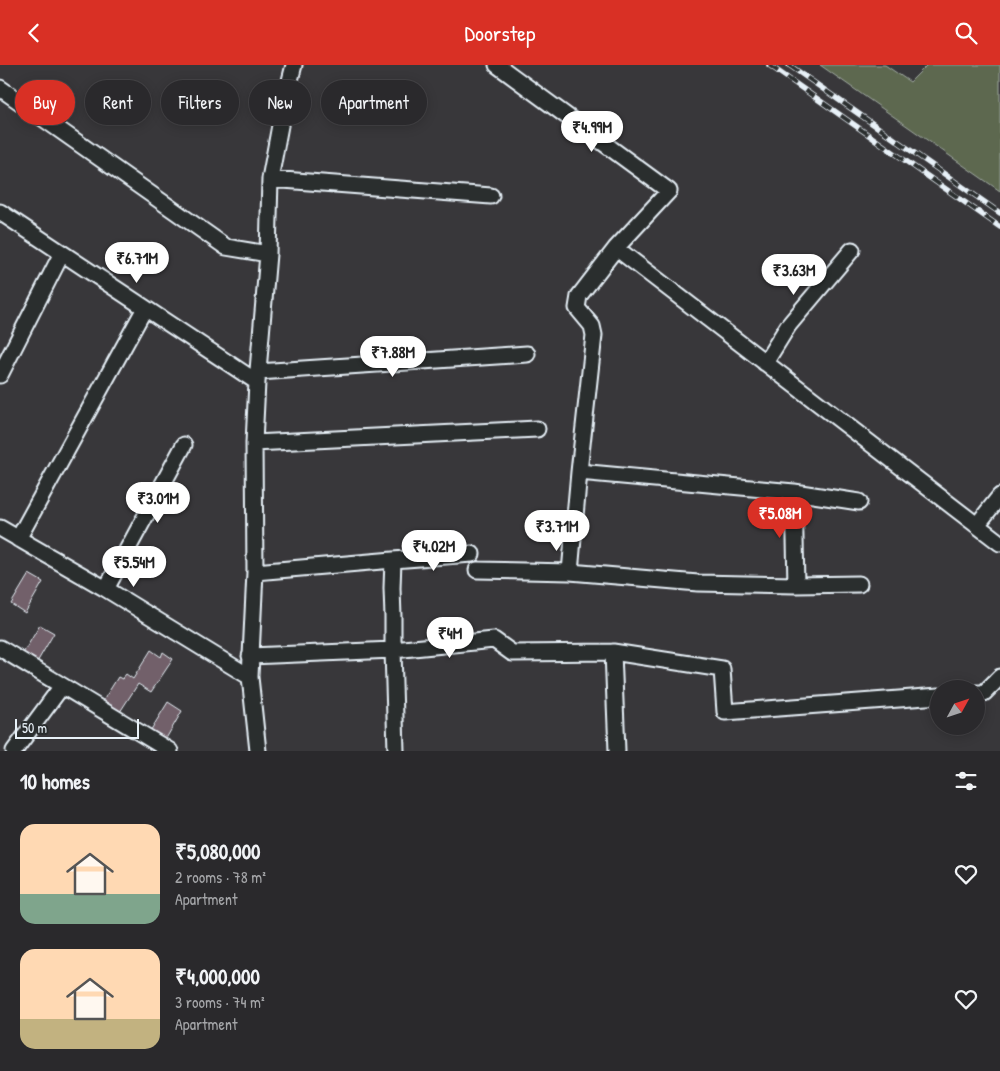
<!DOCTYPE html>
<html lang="en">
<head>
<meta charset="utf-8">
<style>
	:root { --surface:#2a292c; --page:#363538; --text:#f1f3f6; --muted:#a5a6a9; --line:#464548; --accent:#d93025 }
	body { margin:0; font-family:"Patrick Hand",sans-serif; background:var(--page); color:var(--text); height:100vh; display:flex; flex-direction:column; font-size:19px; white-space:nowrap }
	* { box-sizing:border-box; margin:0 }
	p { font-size:16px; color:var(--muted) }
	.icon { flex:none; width:28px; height:28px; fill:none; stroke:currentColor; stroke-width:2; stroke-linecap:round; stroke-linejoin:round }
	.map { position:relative; height:686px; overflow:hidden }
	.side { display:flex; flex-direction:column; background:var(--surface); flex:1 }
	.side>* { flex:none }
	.guide { position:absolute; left:15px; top:15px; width:500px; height:45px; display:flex; gap:10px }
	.needle { width:32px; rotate:50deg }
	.buttons { position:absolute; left:930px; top:615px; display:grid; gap:10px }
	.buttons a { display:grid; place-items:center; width:55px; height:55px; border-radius:50%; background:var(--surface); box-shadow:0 2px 12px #0003,0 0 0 1px var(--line); font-size:25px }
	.scale { position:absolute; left:15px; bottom:12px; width:124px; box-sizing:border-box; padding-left:5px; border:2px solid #e8f1f8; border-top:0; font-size:14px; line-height:18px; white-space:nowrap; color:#e8f1f8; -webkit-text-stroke:4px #2a2d2e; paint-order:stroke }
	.price { position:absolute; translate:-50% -42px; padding:0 11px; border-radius:18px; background:#fff; color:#222; font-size:16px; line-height:32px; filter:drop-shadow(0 1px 2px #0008) }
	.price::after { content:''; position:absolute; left:50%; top:30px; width:15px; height:11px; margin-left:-8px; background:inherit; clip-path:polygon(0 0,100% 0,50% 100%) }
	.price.active { background:var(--accent); color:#fff }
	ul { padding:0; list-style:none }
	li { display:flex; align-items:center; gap:15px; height:125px; padding:0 20px }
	li span { display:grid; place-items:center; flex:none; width:140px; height:100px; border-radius:15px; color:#555 }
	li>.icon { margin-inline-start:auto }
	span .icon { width:60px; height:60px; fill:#fffc; stroke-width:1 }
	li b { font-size:21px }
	h2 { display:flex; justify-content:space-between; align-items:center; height:60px; padding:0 20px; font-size:21px }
	.pill { padding:0 18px; border-radius:22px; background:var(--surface); box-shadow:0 2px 12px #0003,0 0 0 1px var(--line); font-size:18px; line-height:45px }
	.pill.active { background:var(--accent); color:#fff }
	header { display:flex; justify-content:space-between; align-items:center; height:65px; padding:0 20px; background:var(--accent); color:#fff; font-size:22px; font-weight:600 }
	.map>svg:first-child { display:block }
	.green { fill:#5d684f; stroke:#a2aca4 }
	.building { fill:#72616a; stroke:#e8f1f8 }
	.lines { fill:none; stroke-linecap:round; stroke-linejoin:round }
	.minor-casing { stroke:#e8f1f8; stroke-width:19 }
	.minor { stroke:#2a2d2e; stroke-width:15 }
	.rail-casing { stroke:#e8f1f8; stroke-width:5.5 }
	.rail { stroke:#2a2d2e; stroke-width:4; stroke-dasharray:11; stroke-linecap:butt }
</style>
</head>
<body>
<header><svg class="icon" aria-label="back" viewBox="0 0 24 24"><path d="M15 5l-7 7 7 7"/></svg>Doorstep<svg class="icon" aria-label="search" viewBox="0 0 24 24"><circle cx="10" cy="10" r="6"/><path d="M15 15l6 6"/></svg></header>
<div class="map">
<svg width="1000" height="686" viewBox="0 0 1000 686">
	<rect width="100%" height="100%" fill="#38373a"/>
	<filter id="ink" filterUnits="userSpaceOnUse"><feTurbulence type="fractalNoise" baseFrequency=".02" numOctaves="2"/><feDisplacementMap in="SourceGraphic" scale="10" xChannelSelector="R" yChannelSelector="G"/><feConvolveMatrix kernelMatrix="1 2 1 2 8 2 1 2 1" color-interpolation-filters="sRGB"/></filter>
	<g filter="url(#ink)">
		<!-- green -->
		<path class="green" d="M820,0H885L910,17L927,0H1000V126Z"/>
		<!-- building -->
		<path class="building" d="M29,509L43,517L25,548L11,539Z
			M40,560L54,568L36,599L22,590Z
			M151,585L161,592L163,587L173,594L151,627L138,619L118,650L101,639L118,612L122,614L126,609L133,614Z
			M168,637L182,646L164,677L149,668Z"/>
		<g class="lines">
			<!-- minor casing -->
			<g class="minor-casing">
				<path id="minor" d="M497,0L669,126L616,183L579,231L577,243L592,261L594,270L579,407L570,507L698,518L796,520L859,519
					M0,23L226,182L268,189
					M270,114L491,131
					M0,147L257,317
					M616,183L1000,478
					M765,298L788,261L852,185
					M258,307L527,289
					M0,310L62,188
					M254,378L537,364
					M579,407L794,427L859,437
					M794,427L796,520
					M977,460L1000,431
					M0,463L106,524L250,612
					M18,474L145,243
					M393,495L472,489
					M477,505L570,507
					M255,507L393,495L392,523L393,552V585L396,686
					M106,524L184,380
					M0,583L170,686
					M613,587L722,604L725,647L939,631
					M250,591L393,585L494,575L512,588L613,587L617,686
					M976,628H984L1000,612
					M14,686L62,621
					M258,686L250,612L255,507L254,378L257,317L268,189L270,114L284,39L294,0"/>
			</g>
			<!-- minor -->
			<use href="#minor" class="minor"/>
			<!-- rail casing -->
			<g class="rail-casing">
				<path id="rail" d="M769,0L1000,162
					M789,0L1000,148"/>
			</g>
			<!-- rail -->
			<use href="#rail" class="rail"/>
		</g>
	</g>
</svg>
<div class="buttons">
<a><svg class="needle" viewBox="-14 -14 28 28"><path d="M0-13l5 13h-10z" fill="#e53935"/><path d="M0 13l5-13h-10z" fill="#a5a6a9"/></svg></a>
</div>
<div class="scale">50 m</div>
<b class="price" style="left:592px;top:88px">₹4.99M</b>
<b class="price" style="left:137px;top:219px">₹6.71M</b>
<b class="price" style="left:794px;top:231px">₹3.63M</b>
<b class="price" style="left:393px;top:313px">₹7.88M</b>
<b class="price" style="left:158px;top:459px">₹3.01M</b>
<b class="price active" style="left:780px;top:474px">₹5.08M</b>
<b class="price" style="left:557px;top:487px">₹3.71M</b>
<b class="price" style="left:434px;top:507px">₹4.02M</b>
<b class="price" style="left:134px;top:523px">₹5.54M</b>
<b class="price" style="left:450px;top:594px">₹4M</b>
<div class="guide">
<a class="pill active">Buy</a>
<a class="pill">Rent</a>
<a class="pill">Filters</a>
<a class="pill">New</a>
<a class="pill">Apartment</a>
</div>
</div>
<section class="side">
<h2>10 homes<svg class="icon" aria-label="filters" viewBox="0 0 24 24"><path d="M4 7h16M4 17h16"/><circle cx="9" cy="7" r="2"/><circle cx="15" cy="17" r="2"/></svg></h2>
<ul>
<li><span style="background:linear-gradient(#ffd9b3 70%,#7fa58c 0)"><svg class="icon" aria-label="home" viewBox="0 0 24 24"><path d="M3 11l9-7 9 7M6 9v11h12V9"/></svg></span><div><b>₹5,080,000</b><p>2 rooms · 78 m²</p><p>Apartment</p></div><svg class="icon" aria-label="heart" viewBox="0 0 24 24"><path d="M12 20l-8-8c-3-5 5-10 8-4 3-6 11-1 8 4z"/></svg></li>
<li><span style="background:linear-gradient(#ffd9b3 70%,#c2b280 0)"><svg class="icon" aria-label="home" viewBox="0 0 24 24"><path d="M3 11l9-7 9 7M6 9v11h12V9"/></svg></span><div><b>₹4,000,000</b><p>3 rooms · 74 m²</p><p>Apartment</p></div><svg class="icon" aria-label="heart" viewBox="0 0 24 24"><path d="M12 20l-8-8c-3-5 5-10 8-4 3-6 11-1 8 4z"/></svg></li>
</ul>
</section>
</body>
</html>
